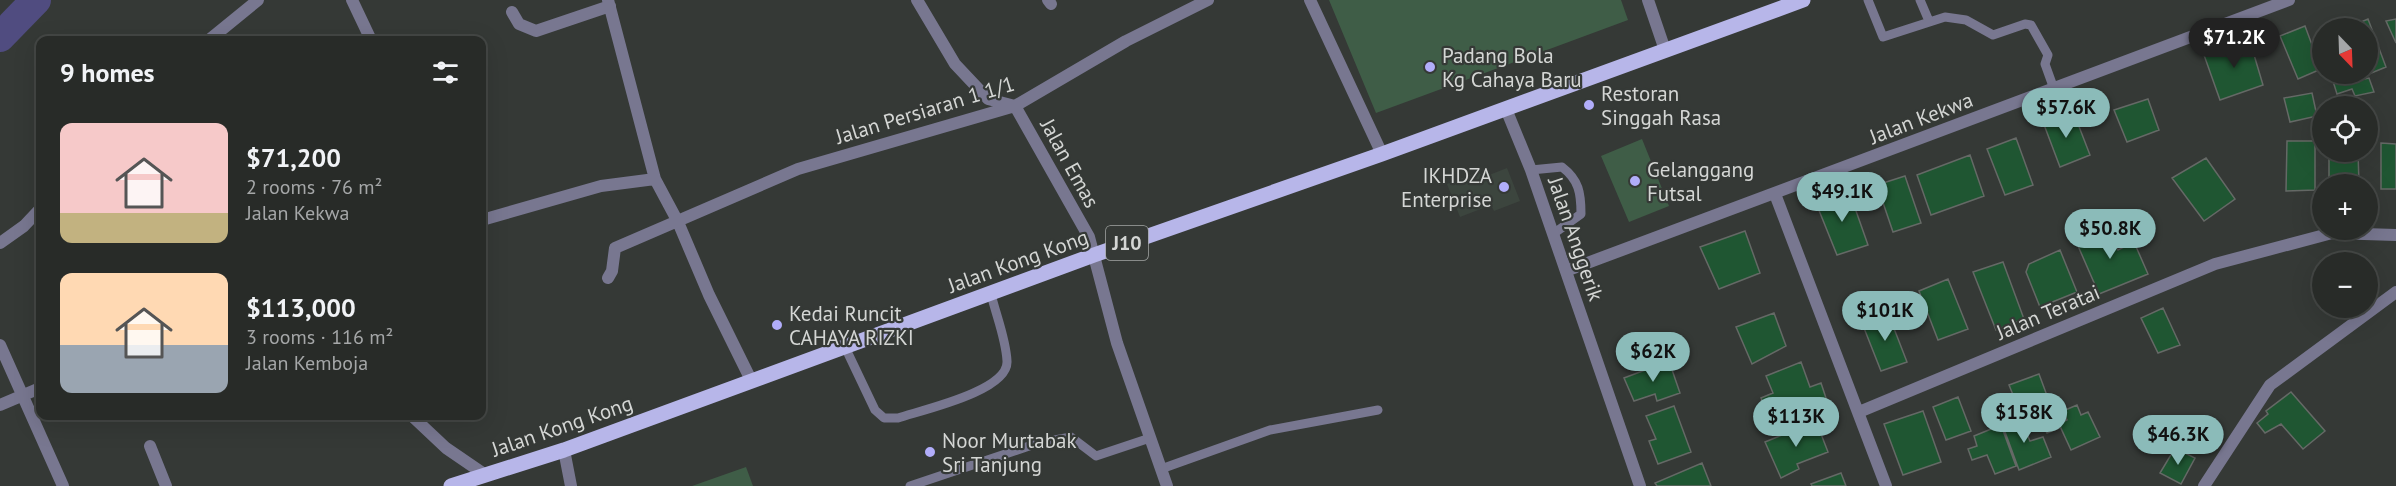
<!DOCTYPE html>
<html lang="en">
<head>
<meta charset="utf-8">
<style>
	:root { --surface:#282b28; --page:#303330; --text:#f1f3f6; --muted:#a5a7a8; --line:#444745; --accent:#8bbbb9 }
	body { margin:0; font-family:"PT Sans",sans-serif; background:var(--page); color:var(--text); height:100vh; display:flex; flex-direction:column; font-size:22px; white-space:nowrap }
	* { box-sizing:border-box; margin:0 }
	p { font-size:20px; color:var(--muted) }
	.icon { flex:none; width:33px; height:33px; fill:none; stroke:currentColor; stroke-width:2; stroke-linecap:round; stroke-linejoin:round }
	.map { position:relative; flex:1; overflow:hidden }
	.sheet { position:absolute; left:36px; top:36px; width:450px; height:384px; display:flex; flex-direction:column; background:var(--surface); border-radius:12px; box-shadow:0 6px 24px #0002,0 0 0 2px var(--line) }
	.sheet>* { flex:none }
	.needle { width:39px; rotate:157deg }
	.buttons { position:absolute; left:2312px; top:18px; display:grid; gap:12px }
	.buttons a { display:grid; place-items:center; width:66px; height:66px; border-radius:50%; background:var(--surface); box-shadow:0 6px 24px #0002,0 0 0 2px var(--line); font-size:30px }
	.price { position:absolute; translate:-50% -51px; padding:0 14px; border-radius:21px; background:var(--accent); color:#111; font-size:20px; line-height:39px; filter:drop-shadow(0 2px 3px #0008) }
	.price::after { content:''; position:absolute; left:50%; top:36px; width:18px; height:14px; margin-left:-9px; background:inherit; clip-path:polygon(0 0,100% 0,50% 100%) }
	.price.selected { background:#222; color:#fff }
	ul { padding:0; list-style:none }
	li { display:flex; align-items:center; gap:18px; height:150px; padding:0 24px }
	li span { display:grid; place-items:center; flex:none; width:168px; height:120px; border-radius:12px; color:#555 }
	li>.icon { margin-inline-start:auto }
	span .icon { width:72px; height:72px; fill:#fffc; stroke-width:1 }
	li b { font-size:26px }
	h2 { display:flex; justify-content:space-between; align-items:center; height:72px; padding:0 24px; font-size:26px }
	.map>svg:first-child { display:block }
	.built { fill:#3c453e }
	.green { fill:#3f5d47 }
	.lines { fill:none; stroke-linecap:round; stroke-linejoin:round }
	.river { stroke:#504c80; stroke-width:30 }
	.building { fill:#1f5632; stroke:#656966; stroke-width:1.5 }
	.service { stroke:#787790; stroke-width:9 }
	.minor { stroke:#787790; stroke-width:12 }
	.primary { stroke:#b7b6e9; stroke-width:15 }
	.poi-dot { fill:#b1adfa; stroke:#353936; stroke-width:2 }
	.labels { text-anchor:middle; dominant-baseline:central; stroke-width:4.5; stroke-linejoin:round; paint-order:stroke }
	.shield { fill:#353936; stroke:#a4a7a5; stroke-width:1.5 }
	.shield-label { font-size:20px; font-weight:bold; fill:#d4d6d4 }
	.poi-label { font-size:21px; fill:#d4d6d4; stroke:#353936; text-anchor:start }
	.street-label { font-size:21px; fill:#d4d6d4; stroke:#353936 }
</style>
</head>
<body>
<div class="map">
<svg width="2396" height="486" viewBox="0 0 2396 486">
	<rect width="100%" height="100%" fill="#353936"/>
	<!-- built -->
	<path class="built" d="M1507,168L1520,201L1494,211L1491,205L1460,217L1447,184L1478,172L1484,177Z"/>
	<!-- green -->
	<path class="green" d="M1329,0H1621L1628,20L1376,113Z
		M1642,139L1669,206L1629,222L1601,156Z
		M746,467L753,486H692Z"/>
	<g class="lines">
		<!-- river -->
		<path class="river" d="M0,37L36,0"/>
	</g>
	<!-- building -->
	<path class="building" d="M2368,19L2386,67L2359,78L2357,74H2367V28H2347Z
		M2396,19V43L2386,21Z
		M2305,26L2321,69L2298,79L2280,36Z
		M2249,38L2263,85L2220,100L2204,55Z
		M2343,74H2351L2355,81L2369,78L2374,92L2355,96L2352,89L2337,94L2332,78Z
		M2312,93L2317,116L2290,122L2284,98Z
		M2148,99L2159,130L2127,142L2114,110Z
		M2073,111L2090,155L2060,167L2043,122Z
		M2016,138L2033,185L2005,195L1987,149Z
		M2287,141H2315V190L2286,191Z
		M2381,143L2396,144V189H2381Z
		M2329,152H2358L2359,184H2329Z
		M1970,155L1984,196L1931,215L1917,175Z
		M2206,158L2235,199L2204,221L2172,178Z
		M1905,176L1921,223L1893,232L1877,185Z
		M1849,191L1868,245L1837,255L1816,203Z
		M2108,226L2118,250L2134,242L2148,274L2099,294L2075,239Z
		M1745,231L1760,273L1719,289L1700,247Z
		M2060,250L2077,292L2040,307L2026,272L2029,264Z
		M2003,262L2024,319L1996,330L1973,272Z
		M1948,279L1968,329L1938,340L1919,291Z
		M2163,308L2180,345L2158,353L2141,318Z
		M1774,313L1786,346L1752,364L1736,327Z
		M1888,313L1907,362L1881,371L1862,323Z
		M1669,361L1680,393L1657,401L1655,394L1634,401L1624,378Z
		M1801,362L1810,387L1821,383L1828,404L1784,420L1779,408L1767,412L1761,398L1773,393L1766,376Z
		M2039,374L2059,428L2047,433L2043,426L2028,432L2009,385Z
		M2291,392L2325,431L2303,449L2281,424L2265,433L2257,423L2268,414L2266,411Z
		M1958,397L1971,431L1946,440L1933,407Z
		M2077,405L2081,415L2088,412L2100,437L2071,450L2059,424L2067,420L2063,411Z
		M1674,406L1691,452L1658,464L1649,441L1656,439L1646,416Z
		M1923,411L1941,462L1903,475L1884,424Z
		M2019,415L2030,441L2043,437L2051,457L2019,470L2001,421Z
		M1816,421L1828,452L1797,464L1799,469L1781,478L1765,442Z
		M2001,425L2016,466L1995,474L1987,455L1972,460L1968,449L1977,446L1974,436Z
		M2175,448L2195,458L2181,484L2160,473Z
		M1702,463L1711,486H1657L1655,483Z
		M1841,473L1846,486H1812L1811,484Z"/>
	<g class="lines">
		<!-- service -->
		<path class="service" d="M1868,0L1883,37L1945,17L1966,20L1993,35L2025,24L2031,25L2048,55L2045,64L2054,89
			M1920,0L1929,21
			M1531,170L1562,167C1579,180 1581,193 1581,214L1553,234
			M845,347L875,410L884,418H898C922,410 1009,391 1007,361C1006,339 996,315 991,294
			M1161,469L1270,430L1378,410
			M910,486L1038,443L1071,437L1096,456L1150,438"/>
		<!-- minor -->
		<path class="minor" d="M352,0L371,40
			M608,0L655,179L678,222L709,295L751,380
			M917,0L955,64L988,99L1015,106L1089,237L1117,343L1167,486
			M1048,0L1051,4
			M1310,0L1382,154
			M1648,0L1665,50
			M512,12L519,24L536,31L610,6
			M209,40L258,0
			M1506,109L1531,170L1640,486
			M1775,194L1886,486
			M482,220L601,186L655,179
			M0,243L24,226L40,209
			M1566,271L2289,0
			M608,278L612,271L615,248L798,169L1015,106L1126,41L1208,0
			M0,345L63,486
			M0,405L40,388
			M1859,412L2215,264L2332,233L2396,235
			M412,416L446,448L484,474
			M150,446L166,486
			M564,450L571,486
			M2204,486L2270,385L2396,292"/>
		<!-- primary -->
		<path class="primary" d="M451,486L564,450L1094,255L1382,154L1803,0"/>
	</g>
	<!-- markers -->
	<g class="poi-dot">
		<circle cx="1430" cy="67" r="6"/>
		<circle cx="1589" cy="105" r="6"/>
		<circle cx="1635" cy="181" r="6"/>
		<circle cx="1504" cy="187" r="6"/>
		<circle cx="777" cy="325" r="6"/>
		<circle cx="930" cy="452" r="6"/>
	</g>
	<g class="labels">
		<!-- shield labels -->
		<rect class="shield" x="1106" y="226" width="42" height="34" rx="4.5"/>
		<g class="shield-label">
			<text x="1127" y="243">J10</text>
		</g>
		<!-- poi labels -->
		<g class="poi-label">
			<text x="1442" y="55">Padang Bola<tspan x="1442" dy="24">Kg Cahaya Baru</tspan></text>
			<text x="1601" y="93">Restoran<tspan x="1601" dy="24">Singgah Rasa</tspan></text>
			<text x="1647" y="169">Gelanggang<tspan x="1647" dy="24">Futsal</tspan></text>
			<text x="1492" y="175" text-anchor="end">IKHDZA<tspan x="1492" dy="24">Enterprise</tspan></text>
			<text x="789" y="313">Kedai Runcit<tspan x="789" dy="24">CAHAYA RIZKI</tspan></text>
			<text x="942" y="440">Noor Murtabak<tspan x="942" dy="24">Sri Tanjung</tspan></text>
		</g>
		<!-- street labels -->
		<g class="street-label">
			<text transform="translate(925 110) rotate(-17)">Jalan Persiaran 1 1/1</text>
			<text transform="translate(1921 118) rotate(-21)">Jalan Kekwa</text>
			<text transform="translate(1070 163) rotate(61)">Jalan Emas</text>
			<text transform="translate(1576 239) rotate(71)">Jalan Anggerik</text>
			<text transform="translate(1018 261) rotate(-20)">Jalan Kong Kong</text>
			<text transform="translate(2048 312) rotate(-23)">Jalan Teratai</text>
			<text transform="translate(562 426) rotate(-19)">Jalan Kong Kong</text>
		</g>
	</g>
</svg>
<div class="buttons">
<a><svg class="needle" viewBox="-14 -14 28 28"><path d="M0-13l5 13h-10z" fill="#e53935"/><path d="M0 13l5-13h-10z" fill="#a5a7a8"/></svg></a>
<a><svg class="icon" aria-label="locate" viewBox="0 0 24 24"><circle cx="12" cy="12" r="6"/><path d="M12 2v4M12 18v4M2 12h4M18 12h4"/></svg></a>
<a>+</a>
<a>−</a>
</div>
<b class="price selected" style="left:2234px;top:69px">$71.2K</b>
<b class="price" style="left:2066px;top:139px">$57.6K</b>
<b class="price" style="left:1842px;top:223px">$49.1K</b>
<b class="price" style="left:2110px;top:260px">$50.8K</b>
<b class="price" style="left:1885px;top:342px">$101K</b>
<b class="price" style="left:1653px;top:383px">$62K</b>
<b class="price" style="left:2024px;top:444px">$158K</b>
<b class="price" style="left:1796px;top:448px">$113K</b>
<b class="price" style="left:2178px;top:466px">$46.3K</b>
<section class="sheet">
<h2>9 homes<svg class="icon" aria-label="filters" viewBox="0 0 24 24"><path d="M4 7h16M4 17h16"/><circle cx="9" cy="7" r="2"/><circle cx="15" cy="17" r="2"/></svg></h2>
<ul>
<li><span style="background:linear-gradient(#f6c9c9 75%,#c2b280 0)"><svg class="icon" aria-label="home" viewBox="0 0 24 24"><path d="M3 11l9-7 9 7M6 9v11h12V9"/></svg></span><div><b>$71,200</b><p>2 rooms · 76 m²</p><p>Jalan Kekwa</p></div></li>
<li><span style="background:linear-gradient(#ffd9b3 60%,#9aa5b1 0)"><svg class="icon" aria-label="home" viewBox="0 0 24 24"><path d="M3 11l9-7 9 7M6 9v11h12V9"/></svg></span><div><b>$113,000</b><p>3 rooms · 116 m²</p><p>Jalan Kemboja</p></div></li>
</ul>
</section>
</div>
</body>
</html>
